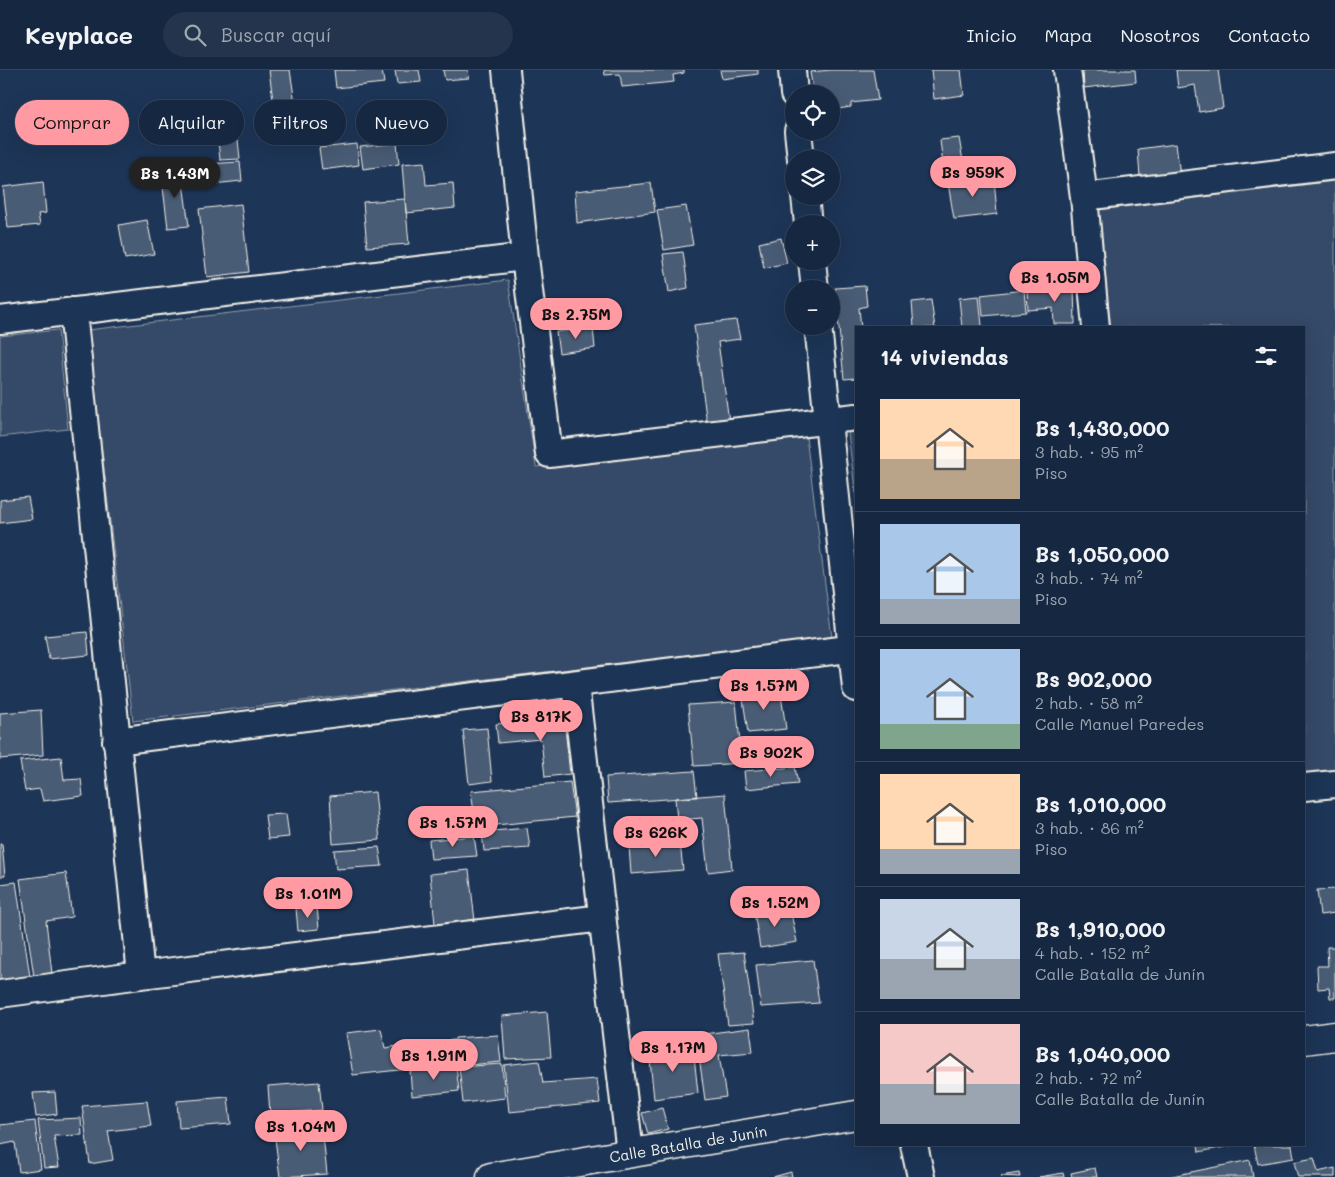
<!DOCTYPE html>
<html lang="es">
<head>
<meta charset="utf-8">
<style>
	:root { --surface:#162841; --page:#23344c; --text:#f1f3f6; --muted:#9ea6b1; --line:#35445a; --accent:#ff9aa2 }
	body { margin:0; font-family:Mali,sans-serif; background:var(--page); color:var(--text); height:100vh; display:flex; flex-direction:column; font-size:19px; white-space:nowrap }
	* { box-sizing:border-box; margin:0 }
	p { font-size:16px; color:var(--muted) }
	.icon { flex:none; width:28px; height:28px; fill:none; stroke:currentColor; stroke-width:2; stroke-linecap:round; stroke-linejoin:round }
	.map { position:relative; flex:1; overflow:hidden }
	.panel { position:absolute; left:855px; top:256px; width:450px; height:820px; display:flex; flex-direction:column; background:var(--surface); border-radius:0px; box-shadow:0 5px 20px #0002,0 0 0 1px var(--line) }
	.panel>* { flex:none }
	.hud { position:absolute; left:15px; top:30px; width:475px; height:45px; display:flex; gap:10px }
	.tools { position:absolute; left:785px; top:15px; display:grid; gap:10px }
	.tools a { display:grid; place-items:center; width:55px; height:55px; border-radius:50%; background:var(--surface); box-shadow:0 5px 20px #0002,0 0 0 1px var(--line); font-size:25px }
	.price { position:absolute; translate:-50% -42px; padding:0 11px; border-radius:18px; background:var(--accent); color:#111; font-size:16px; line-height:32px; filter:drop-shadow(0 1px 2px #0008) }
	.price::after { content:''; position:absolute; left:50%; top:30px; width:15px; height:11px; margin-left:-8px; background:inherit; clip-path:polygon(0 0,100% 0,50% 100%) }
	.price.selected { background:#222; color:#fff }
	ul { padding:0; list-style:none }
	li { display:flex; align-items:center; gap:15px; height:125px; padding:0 25px }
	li+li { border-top:1px solid var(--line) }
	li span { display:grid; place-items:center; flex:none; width:140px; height:100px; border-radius:0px; color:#555 }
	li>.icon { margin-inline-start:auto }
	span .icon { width:60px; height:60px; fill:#fffc; stroke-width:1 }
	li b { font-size:21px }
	h2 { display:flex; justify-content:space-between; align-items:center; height:60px; padding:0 25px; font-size:21px }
	.chip { padding:0 18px; border-radius:22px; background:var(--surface); box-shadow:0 5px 20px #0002,0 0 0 1px var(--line); font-size:18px; line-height:45px }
	.chip.selected { background:var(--accent); color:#111 }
	header { display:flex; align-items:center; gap:30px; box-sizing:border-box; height:70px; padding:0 25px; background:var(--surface); border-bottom:1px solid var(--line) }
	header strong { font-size:24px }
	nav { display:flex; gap:28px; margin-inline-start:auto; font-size:18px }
	.search { width:350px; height:45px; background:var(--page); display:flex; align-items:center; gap:12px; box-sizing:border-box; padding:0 18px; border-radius:28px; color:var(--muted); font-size:19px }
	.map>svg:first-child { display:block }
	.green { fill:#354a67; stroke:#949ea8 }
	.building { fill:#485b74; stroke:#f4f1e8 }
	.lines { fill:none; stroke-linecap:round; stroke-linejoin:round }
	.minor-casing { stroke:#f4f1e8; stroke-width:30 }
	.secondary-casing { stroke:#f4f1e8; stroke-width:31 }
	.minor { stroke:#1d3557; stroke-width:26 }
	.secondary { stroke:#1d3557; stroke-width:28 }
	.labels { text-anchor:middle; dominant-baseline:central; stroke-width:4; stroke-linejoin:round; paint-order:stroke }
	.street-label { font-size:15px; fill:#f4f1e8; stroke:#1d3557 }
</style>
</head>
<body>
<header>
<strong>Keyplace</strong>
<div class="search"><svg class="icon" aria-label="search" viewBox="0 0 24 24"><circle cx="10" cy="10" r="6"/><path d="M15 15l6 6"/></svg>Buscar aquí</div>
<nav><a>Inicio</a><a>Mapa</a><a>Nosotros</a><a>Contacto</a></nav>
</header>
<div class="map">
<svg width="1335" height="1107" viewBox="0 0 1335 1107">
	<rect width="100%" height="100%" fill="#1d3557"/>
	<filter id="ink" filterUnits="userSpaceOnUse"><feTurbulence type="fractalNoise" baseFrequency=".02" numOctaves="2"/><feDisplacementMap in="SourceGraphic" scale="10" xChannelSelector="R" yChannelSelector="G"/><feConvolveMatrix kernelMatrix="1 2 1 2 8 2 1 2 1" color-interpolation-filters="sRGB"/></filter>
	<g filter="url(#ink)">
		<!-- green -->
		<path class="green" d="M1335,111V700L1304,704V258L1111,257L1097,140Z
			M508,210L536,397L806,367L832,568L133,651L88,260Z
			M58,260L68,359L0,367V266Z
			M856,362V428L848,363Z"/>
		<!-- building -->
		<path class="building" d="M269,0H290L295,33L274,38Z
			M334,0H382L384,13L336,18Z
			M395,0H419L421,12L397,14Z
			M443,0H468L469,8L445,10Z
			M604,0H684V3L673,5L674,12L622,17L620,4L605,5Z
			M720,0H758V4L722,9Z
			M831,0H873L878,30L851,33V37L831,40V24H822L821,20H813L810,2Z
			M931,0H961L964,25L934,29Z
			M1083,0H1135L1136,12L1084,18Z
			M1176,0H1218L1223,38L1199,42L1195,15L1178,18Z
			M396,50L397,70L377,71L376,51Z
			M959,68L963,91L1007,89L1009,107L945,112L940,70Z
			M238,70L240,89L220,90L218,71Z
			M397,73L399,94L363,99L360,77Z
			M357,74L359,95L322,100L319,78Z
			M1176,74L1181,113L1140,107L1138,79Z
			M240,92L242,111L193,116L191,95Z
			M424,92L426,115L453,113L455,138L406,143L402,94Z
			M181,99L189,156L168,158L161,101Z
			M994,108L997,144L954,149L948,113Z
			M43,112L46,143L38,144L40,155L8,158L3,117Z
			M651,113L655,142L577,153L575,121Z
			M405,129L409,174L367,177L363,132Z
			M241,134L249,202L207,207L199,139Z
			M686,136L693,175L664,180L657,140Z
			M147,150L154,184L125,189L119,155Z
			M781,168L787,193L764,198L759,173Z
			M683,182L688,218L669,222L663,184Z
			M865,216L867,236L859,238L861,258H856V308L844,309L835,218Z
			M1074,217L1075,254H1054L1053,238L1028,240L1027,220Z
			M1024,220L1026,242L983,246L981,225Z
			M979,226L982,256L962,258L959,228Z
			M931,230L935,258H914L912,232Z
			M736,250L740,269L718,272L729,351L707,354L694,255Z
			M593,258L595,278L559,283L556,262Z
			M28,427L32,449L0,453V430Z
			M87,562L89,585L49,589L45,566Z
			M780,618L786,659L748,663L742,623Z
			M736,632L742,693L694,696L688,635Z
			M41,640L43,685L0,689V643Z
			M564,648L570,704L545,707L541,669L498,673L496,654Z
			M487,658L492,711L469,714L463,660Z
			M61,687L64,710L81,709L83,726L43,731L40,719L25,721L20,691Z
			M795,697L798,714L746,719L744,701Z
			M694,701L697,727L608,733L606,707Z
			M570,712L575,747L476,757L471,721Z
			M375,722L380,770L333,774L330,726Z
			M725,724L732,799L708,802L702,748L677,750L675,728Z
			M471,738L474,757L428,761L426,742Z
			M286,744L289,767L268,769L265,745Z
			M527,758L530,778L484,781L482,762Z
			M474,766L477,786L431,789L429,770Z
			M680,772L683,800L631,804L629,776Z
			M0,774H2L5,806H0Z
			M379,777L382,796L336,799L334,780Z
			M469,800L475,851L435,854L430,804Z
			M66,803L72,847L46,851L52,904L34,907L20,809Z
			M291,808L294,831L272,833L270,810Z
			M16,812L30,907L0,911V814Z
			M1335,819V843L1320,845L1317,820Z
			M317,836L319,859L298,861L296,838Z
			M790,838L797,872L760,878L754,842Z
			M1327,877H1335V928H1330L1329,918L1318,919L1317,896H1328Z
			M744,882L754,953L728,955L718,884Z
			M813,890L819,933L761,937L756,895Z
			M547,942L551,987L505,989L502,946Z
			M750,958L753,982L719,985L726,1027L705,1030L696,965Z
			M381,959L385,978L405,975L408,999L353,1005L346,963Z
			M498,965L501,992L458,996L455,968Z
			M454,970L456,994L410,999L407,975Z
			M693,977L698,1023L654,1029L649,981Z
			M539,991L543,1013L597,1009L600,1033L509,1042L504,995Z
			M502,994L505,1028L463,1033L459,997Z
			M456,996L459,1021L412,1026L410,1001Z
			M319,1012L322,1040L270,1044L268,1016Z
			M55,1022L57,1044L36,1047L33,1023Z
			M228,1027L231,1054L179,1058L177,1031Z
			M147,1031L151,1056L108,1061L113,1090L90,1094L82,1036Z
			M662,1038L668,1059L648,1064L642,1043Z
			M81,1048L82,1065L54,1066L59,1097L44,1098L38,1050Z
			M35,1051L41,1099L19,1102L15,1072L0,1075V1055Z
			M322,1056L327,1104L280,1107L274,1061Z
			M1198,1075H1235L1199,1082Z
			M1254,1075H1292L1294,1088L1258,1094Z
			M1314,1088L1318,1102L1335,1098V1107H1298L1294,1092Z
			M1250,1090L1253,1107H1167Z
			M1095,1098L1097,1107H1072L1071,1103Z
			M791,1102L792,1107H773Z
			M1019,1103L1020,1107L1001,1106Z
			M1063,1103L1064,1107H1039Z"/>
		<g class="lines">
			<!-- minor casing -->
			<g class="minor-casing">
				<path id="minor" d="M506,0L525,187L549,384L856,347
					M792,0L794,24
					M1067,0L1084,127L1096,258
					M798,61L801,89
					M805,126L808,154
					M1084,127L1335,96
					M812,191L815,219
					M73,241L141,905
					M0,250L525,187
					M818,256L856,618
					M575,614L630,1083
					M116,671L856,578
					M1304,717L1335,714
					M0,924L141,905L602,848
					M914,1075L921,1107"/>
			</g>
			<!-- secondary casing -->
			<g class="secondary-casing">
				<g id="secondary">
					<path d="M1304,970L1335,966"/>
					<path id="s1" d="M491,1107L856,1045"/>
				</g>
			</g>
			<!-- minor -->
			<use href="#minor" class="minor"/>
			<!-- secondary -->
			<use href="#secondary" class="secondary"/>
		</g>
	</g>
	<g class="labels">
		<!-- street labels -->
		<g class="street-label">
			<text stroke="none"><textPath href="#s1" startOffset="200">Calle Batalla de Junín</textPath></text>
		</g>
	</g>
</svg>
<div class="tools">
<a><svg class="icon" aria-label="locate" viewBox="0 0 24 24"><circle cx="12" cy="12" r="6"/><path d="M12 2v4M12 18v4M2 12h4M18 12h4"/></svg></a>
<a><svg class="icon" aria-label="layers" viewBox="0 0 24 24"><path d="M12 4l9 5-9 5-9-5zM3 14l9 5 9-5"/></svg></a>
<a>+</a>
<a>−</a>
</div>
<b class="price" style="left:973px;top:128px">Bs 959K</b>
<b class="price selected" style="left:175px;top:129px">Bs 1.43M</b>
<b class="price" style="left:1055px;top:233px">Bs 1.05M</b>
<b class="price" style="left:576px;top:270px">Bs 2.75M</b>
<b class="price" style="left:764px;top:641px">Bs 1.57M</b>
<b class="price" style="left:541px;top:672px">Bs 817K</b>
<b class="price" style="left:771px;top:708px">Bs 902K</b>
<b class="price" style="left:453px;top:778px">Bs 1.57M</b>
<b class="price" style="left:656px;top:788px">Bs 626K</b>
<b class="price" style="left:308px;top:849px">Bs 1.01M</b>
<b class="price" style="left:775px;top:858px">Bs 1.52M</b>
<b class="price" style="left:673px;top:1003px">Bs 1.17M</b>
<b class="price" style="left:434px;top:1011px">Bs 1.91M</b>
<b class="price" style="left:301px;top:1082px">Bs 1.04M</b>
<div class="hud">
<a class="chip selected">Comprar</a>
<a class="chip">Alquilar</a>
<a class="chip">Filtros</a>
<a class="chip">Nuevo</a>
</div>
<section class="panel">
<h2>14 viviendas<svg class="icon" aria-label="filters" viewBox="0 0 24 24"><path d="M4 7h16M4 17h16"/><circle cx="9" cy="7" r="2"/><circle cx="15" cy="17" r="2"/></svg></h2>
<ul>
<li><span style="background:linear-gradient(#ffd9b3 60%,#b9a48a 0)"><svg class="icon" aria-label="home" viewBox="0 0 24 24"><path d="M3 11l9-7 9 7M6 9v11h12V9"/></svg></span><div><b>Bs 1,430,000</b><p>3 hab. · 95 m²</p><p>Piso</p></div></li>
<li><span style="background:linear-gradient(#a9c7e8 75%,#9aa5b1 0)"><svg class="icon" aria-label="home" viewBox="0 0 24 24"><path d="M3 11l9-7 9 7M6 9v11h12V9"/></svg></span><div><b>Bs 1,050,000</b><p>3 hab. · 74 m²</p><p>Piso</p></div></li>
<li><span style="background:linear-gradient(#a9c7e8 75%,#7fa58c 0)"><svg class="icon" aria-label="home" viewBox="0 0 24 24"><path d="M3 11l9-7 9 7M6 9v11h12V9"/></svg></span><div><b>Bs 902,000</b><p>2 hab. · 58 m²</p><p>Calle Manuel Paredes</p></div></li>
<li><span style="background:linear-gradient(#ffd9b3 75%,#9aa5b1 0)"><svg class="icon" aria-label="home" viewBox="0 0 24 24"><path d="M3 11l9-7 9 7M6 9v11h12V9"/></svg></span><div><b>Bs 1,010,000</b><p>3 hab. · 86 m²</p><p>Piso</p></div></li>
<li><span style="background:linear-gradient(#c9d6e8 60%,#9aa5b1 0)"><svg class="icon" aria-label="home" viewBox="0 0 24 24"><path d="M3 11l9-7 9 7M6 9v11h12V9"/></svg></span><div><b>Bs 1,910,000</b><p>4 hab. · 152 m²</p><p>Calle Batalla de Junín</p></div></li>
<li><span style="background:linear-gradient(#f6c9c9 60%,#9aa5b1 0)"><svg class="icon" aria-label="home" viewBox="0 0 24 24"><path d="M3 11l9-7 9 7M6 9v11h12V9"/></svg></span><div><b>Bs 1,040,000</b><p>2 hab. · 72 m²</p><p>Calle Batalla de Junín</p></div></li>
</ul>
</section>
</div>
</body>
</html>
